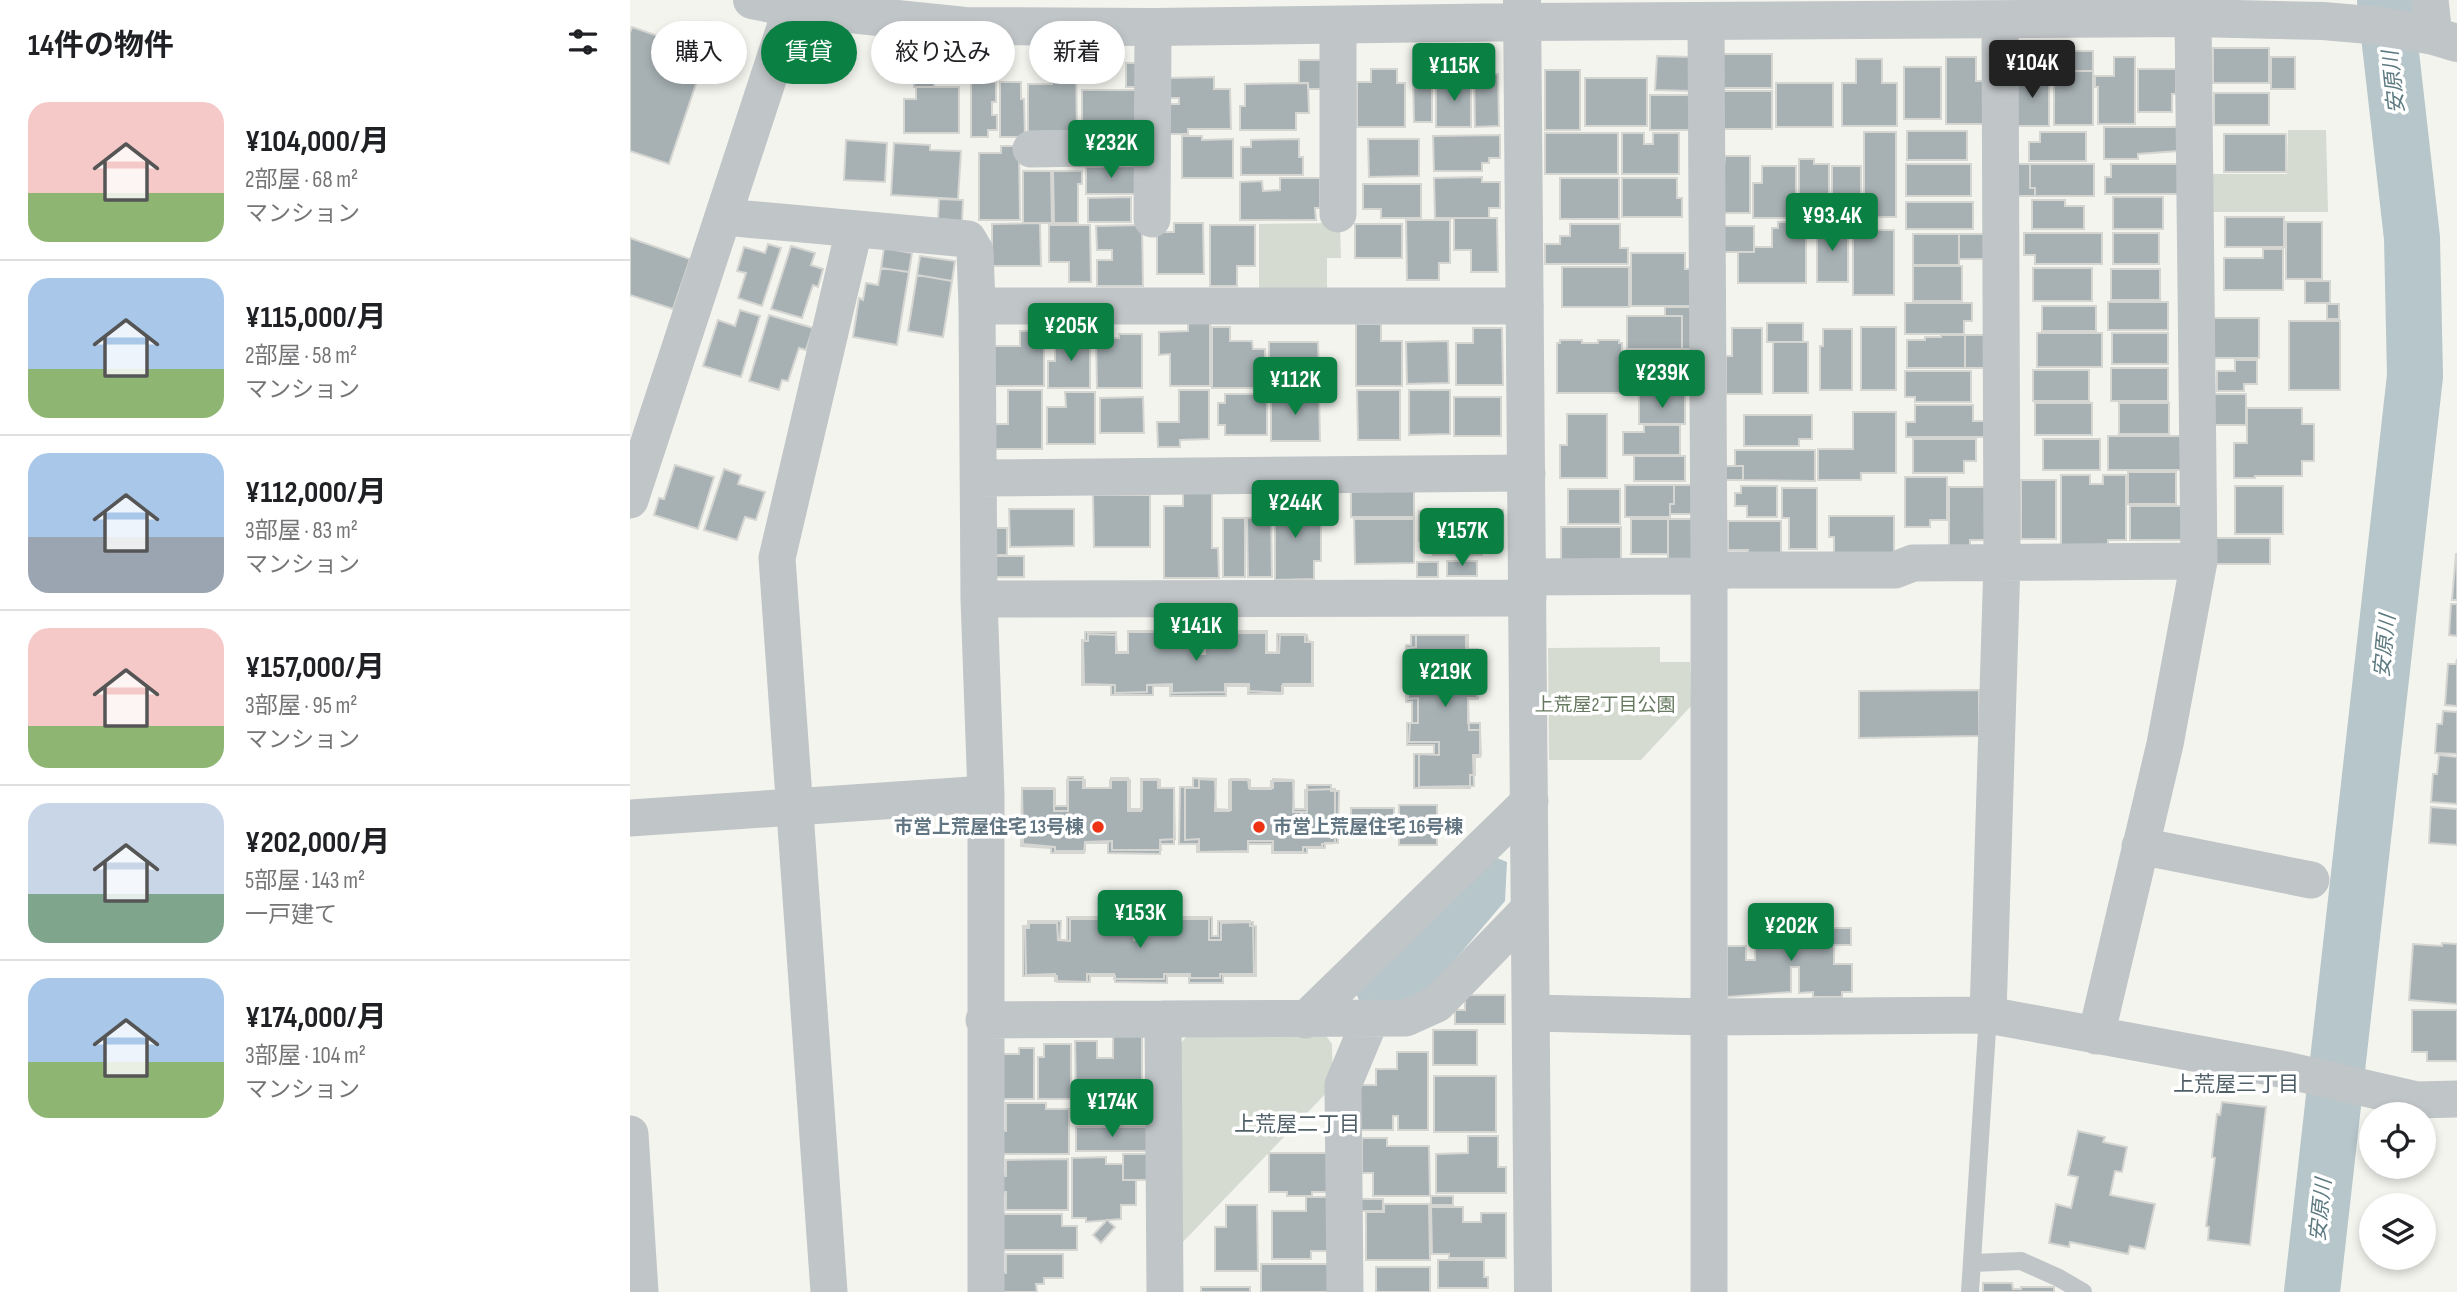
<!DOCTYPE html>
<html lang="ja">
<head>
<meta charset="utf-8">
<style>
	:root { --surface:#fff; --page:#f2f2f2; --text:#202124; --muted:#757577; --line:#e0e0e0; --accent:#0b8043 }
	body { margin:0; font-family:"Sofia Sans Condensed","Noto Sans JP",sans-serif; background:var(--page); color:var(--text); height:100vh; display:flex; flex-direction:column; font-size:26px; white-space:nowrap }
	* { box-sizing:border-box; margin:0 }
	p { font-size:23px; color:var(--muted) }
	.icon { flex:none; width:38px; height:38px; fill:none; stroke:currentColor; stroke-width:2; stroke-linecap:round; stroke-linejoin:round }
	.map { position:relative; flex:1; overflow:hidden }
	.sheet { display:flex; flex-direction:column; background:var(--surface); width:630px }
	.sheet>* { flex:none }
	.hud { position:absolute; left:21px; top:21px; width:665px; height:63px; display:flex; gap:14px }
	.controls { position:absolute; left:1729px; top:1102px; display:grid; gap:14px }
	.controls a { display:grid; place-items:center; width:77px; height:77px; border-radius:50%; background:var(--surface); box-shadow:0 4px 10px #0003; font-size:35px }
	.price { position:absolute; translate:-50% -60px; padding:0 16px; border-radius:7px; background:var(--accent); color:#fff; font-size:23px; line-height:46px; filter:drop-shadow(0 2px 4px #0008) }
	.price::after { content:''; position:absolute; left:50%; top:42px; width:21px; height:16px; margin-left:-10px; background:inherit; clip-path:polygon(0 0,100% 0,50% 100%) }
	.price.current { background:#222; color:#fff }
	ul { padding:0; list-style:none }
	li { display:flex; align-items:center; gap:21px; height:175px; padding:0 28px }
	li+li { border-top:2px solid var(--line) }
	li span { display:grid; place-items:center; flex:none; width:196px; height:140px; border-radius:21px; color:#555 }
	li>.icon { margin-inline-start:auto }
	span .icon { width:84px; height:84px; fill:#fffc; stroke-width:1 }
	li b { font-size:30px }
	h2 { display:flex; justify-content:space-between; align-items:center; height:84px; padding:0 28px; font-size:30px }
	.chip { padding:0 24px; border-radius:32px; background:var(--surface); box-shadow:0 4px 10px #0003; font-size:24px; line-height:63px }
	.chip.current { background:var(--accent); color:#fff }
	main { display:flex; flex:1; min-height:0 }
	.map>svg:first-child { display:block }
	.green { fill:#d5dbd0 }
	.water { fill:#b7c6ca }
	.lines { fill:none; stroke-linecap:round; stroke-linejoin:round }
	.river { stroke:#b7c6ca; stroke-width:56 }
	.building { fill:#a7b1b4; stroke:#d5d5d2; stroke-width:2 }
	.service { stroke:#c0c5c7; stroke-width:18 }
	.minor { stroke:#c0c5c7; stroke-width:37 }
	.tertiary { stroke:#c0c5c7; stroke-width:38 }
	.poi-dot { fill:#ee3315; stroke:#fff; stroke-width:2.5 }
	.labels { text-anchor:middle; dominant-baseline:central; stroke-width:7; stroke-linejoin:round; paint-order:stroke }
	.park-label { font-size:19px; fill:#677960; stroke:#fff }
	.poi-label { font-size:19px; font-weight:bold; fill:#617682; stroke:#fff; text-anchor:end }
	.water-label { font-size:21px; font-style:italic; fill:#5c7a80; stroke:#fff }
	.neighbourhood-label { font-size:21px; fill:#4f5f67; stroke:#fff }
</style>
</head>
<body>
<main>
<section class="sheet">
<h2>14件の物件<svg class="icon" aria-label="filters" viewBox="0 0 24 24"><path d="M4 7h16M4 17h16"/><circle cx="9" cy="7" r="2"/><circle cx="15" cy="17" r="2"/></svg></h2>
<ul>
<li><span style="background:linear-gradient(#f6c9c9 65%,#8fb573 0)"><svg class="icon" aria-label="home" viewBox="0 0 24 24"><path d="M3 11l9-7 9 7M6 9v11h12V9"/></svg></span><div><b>¥104,000/月</b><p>2部屋 · 68 m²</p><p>マンション</p></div></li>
<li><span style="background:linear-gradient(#a9c7e8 65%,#8fb573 0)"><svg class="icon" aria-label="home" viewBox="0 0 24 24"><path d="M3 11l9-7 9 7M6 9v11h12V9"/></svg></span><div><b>¥115,000/月</b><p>2部屋 · 58 m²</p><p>マンション</p></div></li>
<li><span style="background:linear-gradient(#a9c7e8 60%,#9aa5b1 0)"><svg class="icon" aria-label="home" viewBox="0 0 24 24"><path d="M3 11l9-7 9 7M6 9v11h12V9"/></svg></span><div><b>¥112,000/月</b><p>3部屋 · 83 m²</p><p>マンション</p></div></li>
<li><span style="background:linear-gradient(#f6c9c9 70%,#8fb573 0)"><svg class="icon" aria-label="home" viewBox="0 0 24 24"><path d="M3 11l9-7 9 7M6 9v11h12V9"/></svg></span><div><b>¥157,000/月</b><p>3部屋 · 95 m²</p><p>マンション</p></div></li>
<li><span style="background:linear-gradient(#c9d6e8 65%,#7fa58c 0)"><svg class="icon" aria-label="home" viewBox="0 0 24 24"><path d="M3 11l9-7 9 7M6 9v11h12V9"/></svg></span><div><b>¥202,000/月</b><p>5部屋 · 143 m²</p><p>一戸建て</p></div></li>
<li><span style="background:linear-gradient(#a9c7e8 60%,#8fb573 0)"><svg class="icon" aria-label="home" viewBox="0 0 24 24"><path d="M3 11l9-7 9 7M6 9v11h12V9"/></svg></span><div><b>¥174,000/月</b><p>3部屋 · 104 m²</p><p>マンション</p></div></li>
</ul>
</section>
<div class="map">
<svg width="1827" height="1292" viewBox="0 0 1827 1292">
	<rect width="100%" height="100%" fill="#f4f4ef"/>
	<!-- green -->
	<path class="green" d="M1658,130H1696L1698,212H1576V174H1657Z
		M710,223L711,258H697V289H629V224Z
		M1030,647V662H1060L1061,706L1011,760H919L918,648Z
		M561,1032L694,1033L702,1044L703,1086L551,1244L550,1044Z"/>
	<!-- water -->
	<path class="water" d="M862,856L877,862L875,901L801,988L778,1004H730L726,992Z"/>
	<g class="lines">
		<!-- river -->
		<path class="river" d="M1682,1292L1785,376L1782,238L1755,0"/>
	</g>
	<!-- building -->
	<path class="building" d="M2,27L34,38L30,48L73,63L39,164L0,151V33Z
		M1583,48H1639V83H1583Z
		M1438,51H1463V71H1438Z
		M1089,54H1142V88H1089Z
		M1395,54H1419V73H1395Z
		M1027,56L1061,57L1060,91L1025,90Z
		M1316,57H1346V81H1354V124H1316Z
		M1484,57H1505V124H1468V87H1465V76H1484Z
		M1641,57H1665V89H1641Z
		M1226,59H1252V83H1267V126H1212V83H1226Z
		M669,60H693V89H678V83H669Z
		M496,63H512V87H496Z
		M422,66H446L447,131L398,132V84H422Z
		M1274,67H1311V119H1274Z
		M284,69H304V87H284Z
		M741,69H767V83H775V127H727V82H741Z
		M1508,69H1546V94H1542V112H1508Z
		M915,70H950V130H915Z
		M1424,71H1463V125H1424Z
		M1385,73H1419V126H1385Z
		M844,74H868L869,126L845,127Z
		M783,76H802V122H784Z
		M584,77V89H600L601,129H558V134H534V104H549V98H539V78Z
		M841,78V127H806V79Z
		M955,78H1017V126H955Z
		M341,82H366V102H362V115H367V130H358V137H341Z
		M370,82H391V99H394L395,137H370Z
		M678,83L679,113H666V130H610V106H615V84Z
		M1146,83H1203V127H1146Z
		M286,87H329V133H274V99H286Z
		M452,90H506V128H500V132H452Z
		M1089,91H1142V129H1089Z
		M1584,93H1639V125H1584Z
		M1020,95H1065V130H1020Z
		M1474,127H1549V151L1508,154V159H1474Z
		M1277,131H1337V160H1277Z
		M1234,132H1266V217H1242V207H1234Z
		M1410,132H1456V161H1399V142H1410Z
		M915,133H988V174H915Z
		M992,133H1014V144H1023V133H1049V174H992Z
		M1594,134H1656V172H1594Z
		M870,135V158H859V163H852V171H804L803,136Z
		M552,136H572V140L603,139V178H552Z
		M669,139V157H673V175H611V147H621V140Z
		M738,139H789V176L739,177Z
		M216,140L257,143L255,182L214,180Z
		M264,143L300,145V150L331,151L328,199L261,195Z
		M371,146H389L390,220H349V153H371Z
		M1095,156H1120V213H1090Z
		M1169,159H1184V164H1199V213H1177V207H1169Z
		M1276,164H1341V196H1276Z
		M1385,164H1400V188H1405V196H1385Z
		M1400,164H1464V196H1405V188H1400Z
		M1481,164H1551V194H1475V177H1481Z
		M506,166V194H456V167Z
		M1132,166H1166V218H1123V183H1132Z
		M1202,166H1231V215H1202Z
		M393,171H421L422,223H393Z
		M423,171H452V184H448V223H424Z
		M852,177V182H870V208H859V218H805L804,178Z
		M650,178H690V208H685L686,220H610V182L632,181L633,191L650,190Z
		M930,178H989V219H930Z
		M992,178H1047V198H1052V217H992Z
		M733,184H791V218H751V209H733Z
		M501,197V222H458V198Z
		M1483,197H1533V229H1483Z
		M309,199L333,200L332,221L308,219Z
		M1402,200H1435V206H1454V229H1402Z
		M1276,202H1343V229H1276Z
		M1595,217H1654V247H1595Z
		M824,218H867L868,272H841V250H824Z
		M776,220H820V263H809V280H777Z
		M1148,222H1176V283H1108V252H1124V247H1142V228H1148Z
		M1656,222H1692V279H1656Z
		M410,223L411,266H362V224Z
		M544,223H573L574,274H527V232H544Z
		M725,224H772V258H725Z
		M940,224H990V248H998V264H915V244H930V236H940Z
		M1187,224H1218V282H1187Z
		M419,225H460L461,282H439V262H419Z
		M512,225L513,286H467V260H482V250H467L466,226Z
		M580,225H625V266H607V286H580Z
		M1093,226H1124V252H1093Z
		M1223,230H1264V295H1223Z
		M1394,233H1472V264H1405V255H1394Z
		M1483,233H1529V264H1483Z
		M1283,234H1329V265H1283Z
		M1329,234H1357V259H1329Z
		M0,238L60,259L43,309L0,295Z
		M138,244L151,248L132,306L108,298L116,273L107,271L114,247L135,253Z
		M161,246L185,253L181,265L193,269L188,287L183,285L172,318L141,309Z
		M254,248L282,253L279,272L251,268Z
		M1633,249H1653V290H1594V258H1633Z
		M1001,253H1055V269H1063L1067,306H1001Z
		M290,256L325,261L322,281L287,275Z
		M1283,266H1332V301H1283Z
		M932,267H999V307H932Z
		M251,268L279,272L267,345L223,337L229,298L233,300L236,283L248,285Z
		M1403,268H1462V301H1403Z
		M1481,269H1530V300H1481Z
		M287,275L322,281L313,337L278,331Z
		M1675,281H1700V303H1675Z
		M1478,302H1538V330H1478Z
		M1275,303H1342V321H1334V334H1275Z
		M1697,304H1709V319H1697Z
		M1412,306H1466V331H1412Z
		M1035,307H1067V349H1052V316H1035Z
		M110,310L130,316L111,377L73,366L88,320L105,326Z
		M139,315L183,328L176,350L169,348L158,381L152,380L149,390L119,381Z
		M997,316H1052V349H997Z
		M1584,318H1629V358H1584Z
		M1659,321H1710V390H1659Z
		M558,322H580V386H540V354L529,355V332L558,331Z
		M1137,323H1173V342H1137Z
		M726,324H751V341H772V386H726Z
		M582,327H600V341H622L623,349H635V388H582Z
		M1231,327H1266V390H1231Z
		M843,328H872L873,385H826V343H843Z
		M1102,328H1132V394H1096V356H1102Z
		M1193,329H1222V390H1190V346H1193Z
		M390,331H414V386H364V346H390Z
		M1407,333H1472V367H1407Z
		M1482,333H1538V364H1482Z
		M489,334H512V388H467L466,338H489Z
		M1311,335H1335V368H1277V340H1295V337H1311Z
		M1335,335H1359V368H1335Z
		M425,336H460V388H418V361H425Z
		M930,340H952V343H968V340H989V343H992V393H927V343H930Z
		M818,341L819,383L777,384L776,342Z
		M639,342H688L689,383L639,384Z
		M1143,342H1178V393H1143Z
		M1027,351H1047V363H1056V374H1066V394H995V363H998V359H1027Z
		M1605,360H1627V384H1614V391H1587V371H1605Z
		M1481,368H1538V401H1481Z
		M1403,370H1459V401H1403Z
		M1275,371H1341V402H1285V397H1275Z
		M378,390H412V449H362V424H378Z
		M549,390H579V439L550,440V447H528L527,422H549Z
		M727,390H770V440H728Z
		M779,390H820V434L779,435Z
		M435,392H465V444H417V407H436Z
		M641,392H689L690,441H641Z
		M595,394H637V435H595V425H588V403H595Z
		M1580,394H1616V425H1580Z
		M1009,395H1055V424H1009Z
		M513,397L514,433H470V398Z
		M824,397H871V436H824Z
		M1405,403H1462V435H1405Z
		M1489,403H1539V434H1489Z
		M1285,405H1343V421H1356V437H1276V422H1285Z
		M1617,408H1672V424H1684V461H1672V476H1625V478H1604V443H1617Z
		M1223,412H1266V473H1231V480H1188V449H1223Z
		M937,414H977V478H930V445H937Z
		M1114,415H1182V439H1169V446H1114Z
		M1014,425H1050V455H993V432H1014Z
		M1478,436H1555V470H1478Z
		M1283,439H1346V461H1334V473H1283Z
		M1413,439H1470V470H1413Z
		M1105,450H1185V481L1113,480V466H1105Z
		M1004,456H1055V481H1004Z
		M45,465L84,477L68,529L24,515L29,498L34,499Z
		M1091,466H1113V480H1091Z
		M94,469L111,475L108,484L135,492L126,520L115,517L107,540L74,530Z
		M1498,472H1546V504H1498Z
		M1431,475H1460V484H1473V475H1496V540H1478V548H1431Z
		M1275,477H1317V520H1300V527H1275Z
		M1391,480H1426V539H1391Z
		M995,485H1044V504H1040V517H995Z
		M1044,485H1070V514H1040V504H1044Z
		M1111,486H1147V517H1117V506H1105V493H1111Z
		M1605,486H1653V534H1605Z
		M1319,487H1359V540H1340V549H1319Z
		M1152,488H1187V549H1159V518H1152Z
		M784,489V517H721V490Z
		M938,489H990V524H938Z
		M645,491H668V518H691V561H684V579L645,580Z
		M553,493H582V548H588L589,578H534V506H553Z
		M463,495H520V547H464Z
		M1500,506H1552V540H1500Z
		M379,509H444V546L380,547Z
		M873,510V534H862V549H852V555H803V541H789V511Z
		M1199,516H1264V554H1204V537H1199Z
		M641,517L642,577H618L617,518Z
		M593,518H615V577H593Z
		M724,519H784V563L725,564Z
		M1001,519H1038V554H1001Z
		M1038,519H1068V566L1038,561Z
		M1098,521H1151V559H1118V550H1098Z
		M931,527H991V565H931Z
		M362,528H377V555H362Z
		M1585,538H1640V564H1585Z
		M1826,554H1827V600H1822Z
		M360,556H394V577H360Z
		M817,561H847V576H817Z
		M787,562H808V577H787Z
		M1821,604H1827V636L1819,635Z
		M498,631H561L562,652H573L574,631H637V652L649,653L650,635H677L678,641L682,642V684H653V693L619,691V684H595V692L542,693V684L517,685V692L485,693V685L454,684L453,641H458V634L486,635L487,652H498Z
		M455,632H486V653H498V632H563V654H575V633H636V653H647V634H675V642H683V686H652V694H618V686H596V696H540V686H523V695H481V685H452V640H455Z
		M781,635H836V649H848V698H838V723H850V757H845V775H840V788H784V754H804V745H777V723H782V702H776V679H802V670H775L776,645H781Z
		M786,635H838V649H846L847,699H838L839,730H850L851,755H843L844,786L789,787V754L809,755V742H779L780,723H788V698L778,699V679L809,678L808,667L778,668V648L786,647Z
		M1827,659V706L1815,705L1818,664H1826Z
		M1349,690V736L1229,738V691Z
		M1813,711L1827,712V754L1805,753L1807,724H1812Z
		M1809,755L1827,757V804L1801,802L1803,774H1807Z
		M438,777H453V788H481V778H498V811H511V779H528V788H544V844H530V854L478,853V843H455L454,853H421V848L391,846L392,788H424V811H438Z
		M563,778L586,779L585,811H599V780H620V789H641V781H664L663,812H677V785H701V791H709L708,843H695V848H677V853H642V844H618V852H567V844H549L550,787H563Z
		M569,779L585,780L586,809L601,810V779H618L619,788H643V779L663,780L664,809H675V790L705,789V843L692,844V847H673V852H643V841H618V851L569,852V839L555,840V788H569Z
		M437,780H455V788H480V780H500V809H512V780H530V788H544L545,839L530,840L531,850H482V841L455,842V851H425V847L393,844L392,789H425V806H437Z
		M769,805H807V845H769Z
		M1801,807L1827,809V845L1799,843Z
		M721,808H764V830H721Z
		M437,917H506V938H515V917H582V936H588V921H620V926H626V976H593V983H559V976H537V983L485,982V976H460V982H427V976H393V926H398V921H431L430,940H437Z
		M440,919H504V940H515V919H579V940H591V923L623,922L624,974H590V978H560V974H534V979H484V974H457V982L425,981V974L396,975L395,928H399V923H427L428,940L440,941Z
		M1158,928H1221V945H1204V964H1222V992H1212V997H1183V992L1169,993V967H1161V992L1097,997V946H1116V960H1125V929Z
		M1812,943L1827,944V1004L1779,1000L1783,944L1812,946Z
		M835,995H875V1024H825V1010H835Z
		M1782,1010H1827V1061H1797V1052H1782Z
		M803,1030H847V1065H803Z
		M512,1035V1093L446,1094L445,1041H467V1058H483V1036Z
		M414,1044H441V1099H408V1057H414Z
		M389,1048H404V1099H368V1054H389Z
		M767,1052H798V1130H768V1116H763V1130H730V1085H746V1069H767Z
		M804,1076H866V1132H804Z
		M445,1098H517V1123H446Z
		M1592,1102L1636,1107L1620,1245L1578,1240L1579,1227L1576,1226L1585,1158L1582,1157L1587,1114L1590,1115Z
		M376,1103H416V1109H439V1154H372V1131H376Z
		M446,1127H517V1151H446Z
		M1448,1131L1475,1137L1473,1142L1497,1147L1492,1172L1485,1171L1480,1195L1525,1204L1515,1249L1500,1246L1498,1254L1440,1242L1439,1247L1419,1243L1426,1204L1441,1208L1448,1177L1438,1175Z
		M838,1136H868V1167H876V1193H806V1154L838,1153Z
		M732,1138H757V1146H799L800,1196H743V1173H732Z
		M639,1153H700V1192H682V1196H657V1192H639Z
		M493,1154H518V1180H493Z
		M476,1157V1164H493V1180H506V1205H491V1219L456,1222V1218H442V1158Z
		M438,1159V1210H376V1192H371V1176H376V1160Z
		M801,1196H823V1205H801Z
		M676,1197H704L698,1251H681V1259H642V1211H676Z
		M726,1199H753V1211H726Z
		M754,1204H799L800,1260H736V1212H754Z
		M596,1205H627L628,1271H585V1227H596Z
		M801,1207H833V1222H851V1213H876V1258H819V1254H802Z
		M371,1214H432V1226H447V1250H371Z
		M477,1220L485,1227L471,1243L463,1235Z
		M376,1254H433V1278H414V1284H406L407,1292H369V1273H376Z
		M808,1260H854V1277H858V1288H808Z
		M631,1264H701V1292H631Z
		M746,1267H800V1292H746Z
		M1353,1283H1382L1383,1289H1391V1287H1424V1292H1353Z
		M571,1287H620V1292H571Z"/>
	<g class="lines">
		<!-- service -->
		<path class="service" d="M1343,1263L1391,1261L1429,1278L1453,1292
			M1340,1292L1358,1015"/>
		<!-- minor -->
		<path class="minor" d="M1800,0L1804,36
			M1076,22L1079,574V1292
			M708,25V214
			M401,149L522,147
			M94,217L338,239L345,251L347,306
			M522,219L523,27
			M348,478L897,473
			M0,500L164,0
			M898,577L1064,576L1098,570H1265L1283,563L1569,561
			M349,599L898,598
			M0,818L356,794
			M1510,846L1681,880
			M901,1013L1078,1017L1358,1015L1656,1070L1787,1100L1827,1099
			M1358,1015L1372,562L1370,20
			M354,1020L533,1019
			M675,1020L900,801
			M1466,1036L1535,744L1569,561L1563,18
			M0,1134L10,1292
			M199,1292L147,558L224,230
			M356,1292V794L349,599L347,306H895
			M535,1292L533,1019L776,1018L807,1004L900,908
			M715,1292L713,1085L741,1018"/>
		<!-- tertiary -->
		<path class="tertiary" d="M122,0L162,8L335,26L523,27L892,22L1563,18L1693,21L1751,26L1804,36L1827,43
			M892,0L903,1292"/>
	</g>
	<!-- markers -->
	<g class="poi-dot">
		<circle cx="468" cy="827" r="7"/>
		<circle cx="629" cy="827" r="7"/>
	</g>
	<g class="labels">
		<!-- park labels -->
		<g class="park-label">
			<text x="975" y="705">上荒屋2丁目公園</text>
		</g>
		<!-- poi labels -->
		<g class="poi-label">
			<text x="454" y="827">市営上荒屋住宅 13号棟</text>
			<text x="643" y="827" text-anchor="start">市営上荒屋住宅 16号棟</text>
		</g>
		<!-- water labels -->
		<g class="water-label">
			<text transform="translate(1764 82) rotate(-96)">安原川</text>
			<text transform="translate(1755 646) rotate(-84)">安原川</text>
			<text transform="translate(1691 1210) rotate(-84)">安原川</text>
		</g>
		<!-- neighbourhood labels -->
		<g class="neighbourhood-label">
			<text x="1606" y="1084">上荒屋三丁目</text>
			<text x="667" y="1124">上荒屋二丁目</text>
		</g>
	</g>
</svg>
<div class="controls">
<a><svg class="icon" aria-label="locate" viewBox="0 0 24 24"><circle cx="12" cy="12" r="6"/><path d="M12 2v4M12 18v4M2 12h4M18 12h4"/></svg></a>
<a><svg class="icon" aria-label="layers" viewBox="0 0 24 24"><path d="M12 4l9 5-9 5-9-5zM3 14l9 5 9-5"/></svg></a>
</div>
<b class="price current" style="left:1402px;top:100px">¥104K</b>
<b class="price" style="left:824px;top:103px">¥115K</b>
<b class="price" style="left:481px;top:180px">¥232K</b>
<b class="price" style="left:1202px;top:253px">¥93.4K</b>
<b class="price" style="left:441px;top:363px">¥205K</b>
<b class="price" style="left:1032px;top:410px">¥239K</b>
<b class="price" style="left:665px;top:417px">¥112K</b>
<b class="price" style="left:665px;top:540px">¥244K</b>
<b class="price" style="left:832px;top:568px">¥157K</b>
<b class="price" style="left:566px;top:663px">¥141K</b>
<b class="price" style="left:815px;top:709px">¥219K</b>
<b class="price" style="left:510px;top:950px">¥153K</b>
<b class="price" style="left:1161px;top:963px">¥202K</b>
<b class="price" style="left:482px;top:1139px">¥174K</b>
<div class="hud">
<a class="chip">購入</a>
<a class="chip current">賃貸</a>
<a class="chip">絞り込み</a>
<a class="chip">新着</a>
</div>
</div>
</main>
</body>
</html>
